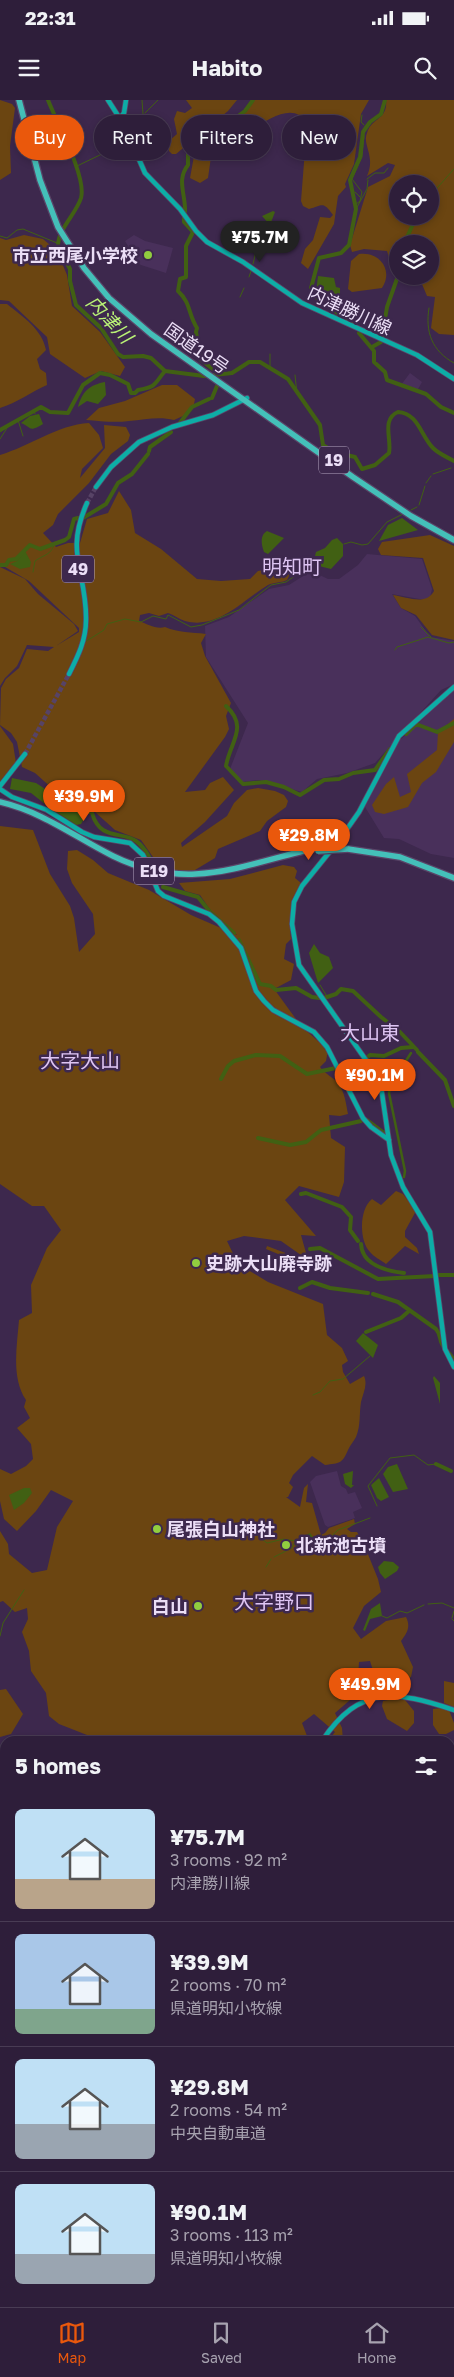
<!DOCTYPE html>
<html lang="en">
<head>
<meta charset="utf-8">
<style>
	:root { --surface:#2e1e3a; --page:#3a2b45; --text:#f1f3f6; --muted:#a7a2af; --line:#493c54; --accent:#ea580c }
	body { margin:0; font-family:"Golos Text","Noto Sans JP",sans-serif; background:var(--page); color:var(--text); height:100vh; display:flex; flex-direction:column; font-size:19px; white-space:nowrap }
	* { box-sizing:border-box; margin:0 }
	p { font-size:16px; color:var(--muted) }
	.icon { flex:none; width:28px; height:28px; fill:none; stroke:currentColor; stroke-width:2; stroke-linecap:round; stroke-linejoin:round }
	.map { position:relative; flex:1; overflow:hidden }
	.drawer { position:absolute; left:0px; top:1636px; width:455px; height:571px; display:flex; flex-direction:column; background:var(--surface); border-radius:15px 15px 0 0; box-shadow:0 2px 8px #0003,0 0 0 1px var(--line) }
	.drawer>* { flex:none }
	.hud { position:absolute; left:15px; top:15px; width:425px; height:45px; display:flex; gap:10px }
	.fabs { position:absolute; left:389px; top:75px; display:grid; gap:10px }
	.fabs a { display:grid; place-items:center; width:50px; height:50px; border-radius:50%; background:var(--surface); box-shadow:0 2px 8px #0003,0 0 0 1px var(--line); font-size:25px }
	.price { position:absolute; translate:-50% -42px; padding:0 11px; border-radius:18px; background:var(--accent); color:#fff; font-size:16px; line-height:32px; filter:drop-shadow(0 1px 2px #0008) }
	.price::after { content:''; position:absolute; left:50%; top:30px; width:15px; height:11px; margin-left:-8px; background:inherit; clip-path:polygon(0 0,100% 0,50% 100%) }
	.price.on { background:#222; color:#fff }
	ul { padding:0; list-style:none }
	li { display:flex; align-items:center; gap:15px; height:125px; padding:0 15px }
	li+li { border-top:1px solid var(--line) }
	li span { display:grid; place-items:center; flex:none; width:140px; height:100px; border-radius:8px; color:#555 }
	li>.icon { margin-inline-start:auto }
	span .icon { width:60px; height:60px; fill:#fffc; stroke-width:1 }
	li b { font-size:21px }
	h2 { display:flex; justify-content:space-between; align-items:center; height:60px; padding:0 15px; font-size:21px }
	.chip { padding:0 18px; border-radius:22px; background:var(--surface); box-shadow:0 2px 8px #0003,0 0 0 1px var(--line); font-size:18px; line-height:45px }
	.chip.on { background:var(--accent); color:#fff }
	.status { display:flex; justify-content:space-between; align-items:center; height:35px; padding:0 25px; background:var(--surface); direction:ltr }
	.status svg { height:14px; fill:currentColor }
	header { display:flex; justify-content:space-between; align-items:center; height:65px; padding:0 15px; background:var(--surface); font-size:22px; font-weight:700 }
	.tab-bar { display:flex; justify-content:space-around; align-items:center; height:70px; border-top:1px solid var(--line); background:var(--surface); font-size:14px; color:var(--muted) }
	.tab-bar a { display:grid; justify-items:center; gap:2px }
	.tab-bar .on { color:var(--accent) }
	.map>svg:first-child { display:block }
	.built { fill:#49305b }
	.green { fill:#6b4511; fill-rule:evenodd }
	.water { fill:#416013 }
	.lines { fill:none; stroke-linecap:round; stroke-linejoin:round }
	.stream { stroke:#416013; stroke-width:1 }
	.canal { stroke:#416013; stroke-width:2.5 }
	.river { stroke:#416013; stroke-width:4 }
	.major-tunnel { stroke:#574366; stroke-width:4.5; stroke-dasharray:4.5 2; stroke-linecap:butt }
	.major-casing { stroke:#594568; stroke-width:6 }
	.highway-casing { stroke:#594568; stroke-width:8 }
	.major { stroke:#0dada6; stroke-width:4.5 }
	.highway { stroke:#44c0b9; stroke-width:5.5 }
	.highway-bridge-casing { stroke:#594568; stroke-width:8; stroke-linecap:butt }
	.highway-bridge { stroke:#44c0b9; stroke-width:5.5 }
	.poi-dot { fill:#91cd3f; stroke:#3d284d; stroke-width:2 }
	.labels { text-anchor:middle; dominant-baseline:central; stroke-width:5; stroke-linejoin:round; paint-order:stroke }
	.shield { fill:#3d284d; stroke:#b7a7c3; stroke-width:1 }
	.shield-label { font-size:16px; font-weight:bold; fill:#ebdef6 }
	.poi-label { font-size:18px; font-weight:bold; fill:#ebdef6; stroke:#3d284d; text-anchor:start }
	.street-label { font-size:18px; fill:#ebdef6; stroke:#3d284d }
	.water-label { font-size:19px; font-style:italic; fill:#baf376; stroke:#3d284d }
	.quarter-label { font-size:20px; fill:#dec5f3; stroke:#3d284d }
</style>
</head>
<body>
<div class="status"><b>22:31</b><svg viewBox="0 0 49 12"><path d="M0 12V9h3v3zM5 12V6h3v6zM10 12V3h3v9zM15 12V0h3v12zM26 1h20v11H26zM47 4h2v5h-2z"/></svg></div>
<header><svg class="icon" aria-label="menu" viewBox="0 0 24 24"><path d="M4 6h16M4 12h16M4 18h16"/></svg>Habito<svg class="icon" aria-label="search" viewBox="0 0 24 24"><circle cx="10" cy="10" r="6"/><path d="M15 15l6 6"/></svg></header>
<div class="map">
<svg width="454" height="2207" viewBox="0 0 454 2207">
	<rect width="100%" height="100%" fill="#3d284d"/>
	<!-- built -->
	<path class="built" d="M134,135L145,141L173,148L166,173L141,165L121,153L128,146L125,141Z
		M410,273L422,282L417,291L401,285Z
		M367,454L422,459L432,489L430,497L425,500L392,494L401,508L415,516L430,537L454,541V584L441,590L375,663L347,673L317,679L302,692L259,680L242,682L230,669L248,623L206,557L205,526L229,517L269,489L289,485L311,471L328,479H339L358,465Z
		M454,590V758L431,754L399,739L384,738L365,707L400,640Z
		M337,1371L341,1386L346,1389L348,1394L355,1392L362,1408L353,1412L355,1418L328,1427L325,1425L310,1382L316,1376Z"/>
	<!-- green -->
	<path class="green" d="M0,0L12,4L15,8L10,46L11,73L0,80Z
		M186,0H237L228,11L176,54H172L169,51V41L177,34L174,19L177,11L185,13L192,8Z
		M254,0H369L361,14L354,64L345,84L346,87L338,96L334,124L308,169L301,163L305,149L313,140L320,117L330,118L333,115C323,101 323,105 309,109L303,106L301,101L307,24C305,21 302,17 299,15C283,6 253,27 246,40L216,48L211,57L208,78L200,83L190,78L194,56L202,52L209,42L224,32L230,22L240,17Z
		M386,0H454V235L439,234L431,228L435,197L427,196L419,177L430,176V144H398L397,165L390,161L387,151L364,149L352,152L350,145L368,87L390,76L395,65L388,63L367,76C376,56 362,45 367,33C372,17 388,20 386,0ZM398,84H430V116H398Z
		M24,135L43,139L57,151L67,175L72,206L100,232L125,267L120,276L101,271L85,278L50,254L47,237L9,201L0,200V138L6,140Z
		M359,154C379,151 394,170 382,188L352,192L348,189L351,161Z
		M0,204H7C23,217 42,229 46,250L37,259L40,269L46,273L47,285C31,292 17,303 0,308Z
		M162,285H177L195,299L194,304L183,316L174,320C158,316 145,320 129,321C115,323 100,321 86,320L99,308L125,301Z
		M89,323L99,335L103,348L82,369L80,378L105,348L104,325L126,327L130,335L128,341L111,354L89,383L58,414L53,425L43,433L56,447L68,443H80L87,419L108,413L119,391L131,410L135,433L161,449L197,479L221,481L250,479L258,471L280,467L282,470L291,472L287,480C281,483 274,482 268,485C243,500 218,530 185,521C179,519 174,515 168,513L159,516L149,513L140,515L139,521C147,524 157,530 165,527C179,533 191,532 206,534L201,543L205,556L231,603L226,616L229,629L225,637L185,692L205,690L210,683L223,677L234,690L205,722L181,743L182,747L227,716L234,703L247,690L258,688L275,691L284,695L288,701L286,707L267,721L260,731L218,749L215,758L195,770L177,773L166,769L158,764L141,740L115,730L95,712L63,698L35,673L22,667L17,642L11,633L0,625L1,588L6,579L19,568L27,549L48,551L54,547L27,545L17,566L5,578L0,586V467L25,479L38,494L74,524L78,531L56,546L79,532V528L29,481L0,464V355C30,346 57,325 89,323Z
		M430,435L454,446V540L432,535L416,515L401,508L393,495C407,497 426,506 434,491L423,458L381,455L378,449L382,442Z
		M454,619V642L436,672L422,683L408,707L384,714L375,712L372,705L386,684L394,677L400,697L411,692L407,674L437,650L438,632Z
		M0,626L13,644L16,663L0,683Z
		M0,726L33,730L50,774L70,806L74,818L79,852L95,834L93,814L72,783L67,769L68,751L77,750L93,760L108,773L149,790L191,815L237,835L211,811L200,795L185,791L179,783L230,779L283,765L294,767L297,771L295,778L301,783C291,802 288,818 291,839L286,844L284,859L294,864L291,880L276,888L272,886L301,926L328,950L326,961L320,967C325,974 333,977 338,983C345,992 346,1004 348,1014L340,1016L329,1015L331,1038L345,1047L344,1082L339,1097L299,1086L285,1100L316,1136L301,1135L308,1160L281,1141L244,1136L227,1141L238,1164L268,1182L323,1204L327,1235L342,1248L348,1261L342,1265L343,1272L350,1284L364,1276C368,1285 363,1293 361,1302C359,1314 361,1325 356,1337C354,1341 350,1345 348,1350C342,1364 340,1363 325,1365L312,1356L293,1375L289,1383L293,1387L288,1397H286L300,1407L304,1388L308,1384L306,1402L312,1403L321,1435L325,1433L329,1428L354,1419L355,1424L347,1429L351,1432H357L363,1442L378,1479L381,1492L364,1506L353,1528L361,1539L386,1521L406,1517C411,1527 407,1533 401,1541L413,1567L411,1577L403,1580L404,1592C377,1591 378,1584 370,1561L359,1562L357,1594L335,1613L342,1628L343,1641H328L335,1632L314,1614L302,1623L309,1641H82L87,1635L59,1624L49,1616L46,1593L31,1571L29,1551L22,1532L28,1519L27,1508L15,1512L3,1501L0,1502V1431L8,1444L9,1454L32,1473L47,1470L57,1427L73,1401L51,1390L36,1411L17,1431L4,1419L0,1401V1369L11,1374L26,1366L33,1359L31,1344L17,1328L30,1318L24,1307L26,1300C11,1278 17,1246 19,1220L32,1213L31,1185L47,1148L61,1130L44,1106H32L0,1084Z
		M396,1091L403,1094L416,1111L405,1131V1137L417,1148L419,1154L405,1146L386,1164C381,1160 374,1157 370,1152C359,1141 359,1109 372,1099L381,1105Z
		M267,1146L296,1157L295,1161L266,1149Z
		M444,1581L454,1583V1607L444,1603Z
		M6,1589L23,1614L11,1634L0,1637V1590Z
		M399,1598L405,1600L414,1611V1623L407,1631L387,1619L382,1606L383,1601Z
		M441,1608L449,1610L454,1623V1630L446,1634H439L433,1625V1609Z
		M5,1685V1737L0,1732V1686Z
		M0,1764L5,1767V2074L0,2071Z
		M454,2038V2131C450,2119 447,2105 452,2093L450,2088V2042Z
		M0,2155H5V2184L4,2182L0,2183Z
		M262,2203L269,2207H15L13,2203Z
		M413,2203H437V2207H412Z"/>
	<!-- water -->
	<path class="water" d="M273,111L275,112L270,125L262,116Z
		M318,176L334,178L336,187L340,188V195L316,192Z
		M105,282L106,295L98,304L87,301L78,307C82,292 89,285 105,282Z
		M39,314L43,324C28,333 32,327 21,323L30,316Z
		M402,418L418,430L379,441L388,425Z
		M267,431L284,438L268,454L264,452C261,444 260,435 267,431Z
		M337,438L343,444V456L331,469L319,466L320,463L323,464L324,456H315L316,452L325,448L332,440Z
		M25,451L31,462L30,467L20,469L10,464L17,461Z
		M12,678L36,683L56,696L50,708L31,693L10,689Z
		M60,700L69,706L89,711L81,724L76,725L56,712L55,709Z
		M314,844L320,853L329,857L333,868L318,883L309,853Z
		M363,1233L378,1245L373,1258L356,1241Z
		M434,1276L440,1283V1304L433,1278Z
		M397,1364L408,1389L393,1392L383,1374L388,1367Z
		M353,1371L352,1385H354L351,1388L345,1384L343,1374Z
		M379,1378L389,1397L381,1401L377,1398L371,1385Z
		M24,1388H30L32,1393L24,1403L14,1410L9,1395Z
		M310,1433L313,1437L309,1442L310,1448L296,1447L295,1441Z
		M384,1461L393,1462L399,1467L397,1471L385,1479L380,1473L378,1467Z
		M380,1503L382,1516L370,1519L365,1531L363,1530L371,1509Z"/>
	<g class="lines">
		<!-- stream -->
		<path class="stream" d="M145,13L158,0
			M362,15L361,22L364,25
			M134,36C140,29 138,22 143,14L142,0
			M77,66L125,43
			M367,79L375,73H384L388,68
			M355,92L360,97
			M430,96L454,69
			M355,105L360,101L362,92L352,79L362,57L364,36
			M356,109L367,89L368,80
			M412,121L415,116
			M0,136L7,138L17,130L23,129L57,143
			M253,164C256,153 258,135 263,126
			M249,177L251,171
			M240,197L244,188
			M429,208C425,232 432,251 454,263
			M270,268V254
			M295,275L297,294
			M34,311L35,314
			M18,320L23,336
			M0,332L6,328
			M0,339L7,328
			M433,374L451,368
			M426,383L431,376
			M419,405L425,386
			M411,410L417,407
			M344,444L351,442L362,445L368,444L387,422L403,414
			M33,472L35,461C43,455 52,455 54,444
			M421,527L431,537
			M85,542L104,530L107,524L125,519L141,522L153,516L166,519L168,515L191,527L202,525L239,510L271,485L286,482L311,465L319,464
			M395,550L397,547L428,537L449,543L454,542
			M320,885L328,898
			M313,1295L320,1292L330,1281L343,1279L370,1256
			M377,1406L368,1386L390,1358L414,1355L428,1365L436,1364
			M257,1435L267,1443L284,1439L295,1441
			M318,1443L325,1442L338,1430L370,1418
			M274,1457L292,1448L294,1443
			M266,1467L271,1459
			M428,1504L442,1503L454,1508
			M382,1516L387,1518L400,1511L407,1513L424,1505
			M452,1518L454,1511
			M452,1519L454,1521
			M0,1536L3,1523L24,1490
			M0,1759L5,1763
			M128,2202L129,2207"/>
		<!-- canal -->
		<path class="canal" d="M404,1077L405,1071L389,993L391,984L411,953
			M0,1676L5,1672"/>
		<!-- river -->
		<path class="river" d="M48,0C56,21 87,77 81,98C76,114 58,129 58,146L70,169V181L76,205L101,228L118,254L123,257L143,256L151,258L165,271L204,276L232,273L249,262H260L288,279L320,325L323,345L334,352L355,357L362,369L375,365L389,353C392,340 381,319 398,312C418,313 421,336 433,348C439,354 447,357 454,361
			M185,112C186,95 176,80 188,65V50L210,28L224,17L234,19L245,11L253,0
			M184,117V122L193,132L186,146V177L180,179L178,191C191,203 188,214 197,228L196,232L201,260L218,273
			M404,144L413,124L411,116
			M351,223L313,195L311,188L319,158L341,153L349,145L356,109L350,80L360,57L363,32L370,22L381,14L385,0
			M359,233L374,251V262L385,272L387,280L426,294L441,307L454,313
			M382,238L387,207L398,176
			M372,247L381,242
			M212,298L217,286
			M179,324L192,307L209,299
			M0,330L41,307L50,312L68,313L83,285L100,273L110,275L128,284L131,293H135L138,290C157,287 154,284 165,271
			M149,351L150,347L171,332
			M83,418L106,404L118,383L132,374L148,354
			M0,465H6L9,460L16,459L30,445L40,449L65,440L69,437L74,419L78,418
			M226,606C249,627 230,642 226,666L243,684L266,682L284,687L300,695L324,680L339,679L353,673L375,670L390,649
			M406,634L416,624L437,632L454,623
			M87,711L92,713C100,741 122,731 136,741C145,747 149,757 154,766
			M163,787L198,797L210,812L234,833
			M239,840L260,884L271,886L276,890L296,888L312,897L320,898
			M324,898L336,894L341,889L353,891L381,917L400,932L417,950
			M418,952L445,980L454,1006
			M340,967L356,968L370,955L384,956L401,948L413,947
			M221,979L228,966L234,961L256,955L280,956L307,974L336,968
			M367,1020L384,1033
			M258,1038L290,1045L306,1042L321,1030L361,1021
			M301,1094L306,1093L342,1107L351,1117L350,1130L358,1141
			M361,1144C362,1165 387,1171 404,1173
			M310,1149L320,1148L378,1179L435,1176
			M438,1175H454
			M300,1188L312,1182L330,1188L368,1193
			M373,1194L398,1202L436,1229C441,1235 439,1238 442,1244C445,1251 451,1253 454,1261
			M366,1232L401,1218L409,1211
			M436,1364L451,1371
			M450,1770L454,1772"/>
		<!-- major-tunnel -->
		<path class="major-tunnel" d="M87,403L96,387
			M25,654L69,574"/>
		<!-- major casing -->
		<g class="major-casing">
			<path id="major" d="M108,0L124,25L145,73L180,109L196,131L207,142L243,162L302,203L417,255L454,279
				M120,18L124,13L126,0
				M96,387L111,367L139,342L172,327L213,315L247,298
				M69,574C78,556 86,540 86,520C87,472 64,454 87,403
				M454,587L399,636L359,712L340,739L302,786L294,802L292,824L299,865L380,980L391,1055L403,1087L430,1132L445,1249L454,1267
				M0,686L25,654
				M0,689L12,697L47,710L82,732L94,737L130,743L143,755L148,765
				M153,779L158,791L164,796L209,814L219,822L241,848L256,891L264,901L273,910L314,932L327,947L363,1018L371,1027L389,1040
				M322,1641C360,1584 396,1591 454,1610
				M0,1655L5,1654
				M450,1996L454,1993
				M364,2207L366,2202"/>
		</g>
		<!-- highway casing -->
		<g class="highway-casing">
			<path id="highway" d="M19,0L40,80L58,127L84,168L109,198L151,234L353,377L411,416L454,440
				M0,702C43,712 75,737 113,756C191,794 244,763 321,747
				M348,749L400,757L454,778"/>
		</g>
		<!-- major -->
		<use href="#major" class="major"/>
		<!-- highway -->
		<use href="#highway" class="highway"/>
		<!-- highway-bridge casing -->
		<g class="highway-bridge-casing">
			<path id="highway-bridge" d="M318,751L348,749"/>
		</g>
		<!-- highway-bridge -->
		<use href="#highway-bridge" class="highway-bridge"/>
	</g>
	<!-- markers -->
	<g class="poi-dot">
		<circle cx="148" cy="155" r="5"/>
		<circle cx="196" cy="1163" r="5"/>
		<circle cx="157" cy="1429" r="5"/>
		<circle cx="286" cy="1445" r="5"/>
		<circle cx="198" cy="1506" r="5"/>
	</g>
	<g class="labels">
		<!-- shield labels -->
		<g class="shield">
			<rect x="319" y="346.5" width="30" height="27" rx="4"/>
			<rect x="62" y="455.5" width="32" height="27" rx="4"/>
			<rect x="134" y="757.5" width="40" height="27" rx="4"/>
		</g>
		<g class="shield-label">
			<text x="334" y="360">19</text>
			<text x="78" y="469">49</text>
			<text x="154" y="771">E19</text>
		</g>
		<!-- poi labels -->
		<g class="poi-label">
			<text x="138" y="155" text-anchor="end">市立西尾小学校</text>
			<text x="206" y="1163">史跡大山廃寺跡</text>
			<text x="167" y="1429">尾張白山神社</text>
			<text x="296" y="1445">北新池古墳</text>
			<text x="188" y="1506" text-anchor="end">白山</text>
		</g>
		<!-- street labels -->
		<g class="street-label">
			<text transform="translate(350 210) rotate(25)">内津勝川線</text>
			<text transform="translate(197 248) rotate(35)">国道19号</text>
		</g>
		<!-- water labels -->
		<g class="water-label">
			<text transform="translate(110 219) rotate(47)">内津川</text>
		</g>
		<!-- quarter labels -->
		<g class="quarter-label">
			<text x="292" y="466">明知町</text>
			<text x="370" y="932">大山東</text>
			<text x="80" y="960">大字大山</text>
			<text x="274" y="1501">大字野口</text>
		</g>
	</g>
</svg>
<div class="fabs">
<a><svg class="icon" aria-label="locate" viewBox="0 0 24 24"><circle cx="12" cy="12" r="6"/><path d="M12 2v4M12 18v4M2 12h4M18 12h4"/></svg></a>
<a><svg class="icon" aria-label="layers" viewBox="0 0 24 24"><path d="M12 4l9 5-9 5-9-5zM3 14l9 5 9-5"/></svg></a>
</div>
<b class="price on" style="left:260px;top:163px">¥75.7M</b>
<b class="price" style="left:84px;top:722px">¥39.9M</b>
<b class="price" style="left:309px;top:761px">¥29.8M</b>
<b class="price" style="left:375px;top:1001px">¥90.1M</b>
<b class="price" style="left:370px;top:1610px">¥49.9M</b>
<div class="hud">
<a class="chip on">Buy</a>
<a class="chip">Rent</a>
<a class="chip">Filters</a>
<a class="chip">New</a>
</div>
<section class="drawer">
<h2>5 homes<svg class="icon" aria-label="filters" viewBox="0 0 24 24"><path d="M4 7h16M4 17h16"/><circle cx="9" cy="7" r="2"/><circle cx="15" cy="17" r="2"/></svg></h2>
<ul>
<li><span style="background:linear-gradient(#bfe0f5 70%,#b9a48a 0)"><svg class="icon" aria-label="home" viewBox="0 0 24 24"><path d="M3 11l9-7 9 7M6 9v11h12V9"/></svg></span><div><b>¥75.7M</b><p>3 rooms · 92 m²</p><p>内津勝川線</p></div></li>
<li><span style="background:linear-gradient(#a9c7e8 75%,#7fa58c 0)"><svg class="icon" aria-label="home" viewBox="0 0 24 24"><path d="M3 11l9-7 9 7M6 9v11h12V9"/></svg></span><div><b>¥39.9M</b><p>2 rooms · 70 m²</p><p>県道明知小牧線</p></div></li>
<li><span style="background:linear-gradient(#bfe0f5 65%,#9aa5b1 0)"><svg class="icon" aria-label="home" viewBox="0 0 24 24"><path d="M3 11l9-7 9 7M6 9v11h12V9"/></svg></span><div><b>¥29.8M</b><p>2 rooms · 54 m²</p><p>中央自動車道</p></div></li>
<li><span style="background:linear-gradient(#bfe0f5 70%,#9aa5b1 0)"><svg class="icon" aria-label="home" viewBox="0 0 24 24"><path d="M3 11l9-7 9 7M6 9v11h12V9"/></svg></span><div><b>¥90.1M</b><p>3 rooms · 113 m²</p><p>県道明知小牧線</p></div></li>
</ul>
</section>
</div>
<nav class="tab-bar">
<a class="on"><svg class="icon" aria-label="map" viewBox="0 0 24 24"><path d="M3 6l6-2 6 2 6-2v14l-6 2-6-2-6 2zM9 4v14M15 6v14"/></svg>Map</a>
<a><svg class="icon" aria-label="saved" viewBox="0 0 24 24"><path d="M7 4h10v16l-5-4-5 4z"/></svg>Saved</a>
<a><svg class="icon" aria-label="home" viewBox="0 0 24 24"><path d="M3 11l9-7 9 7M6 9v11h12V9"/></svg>Home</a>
</nav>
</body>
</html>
